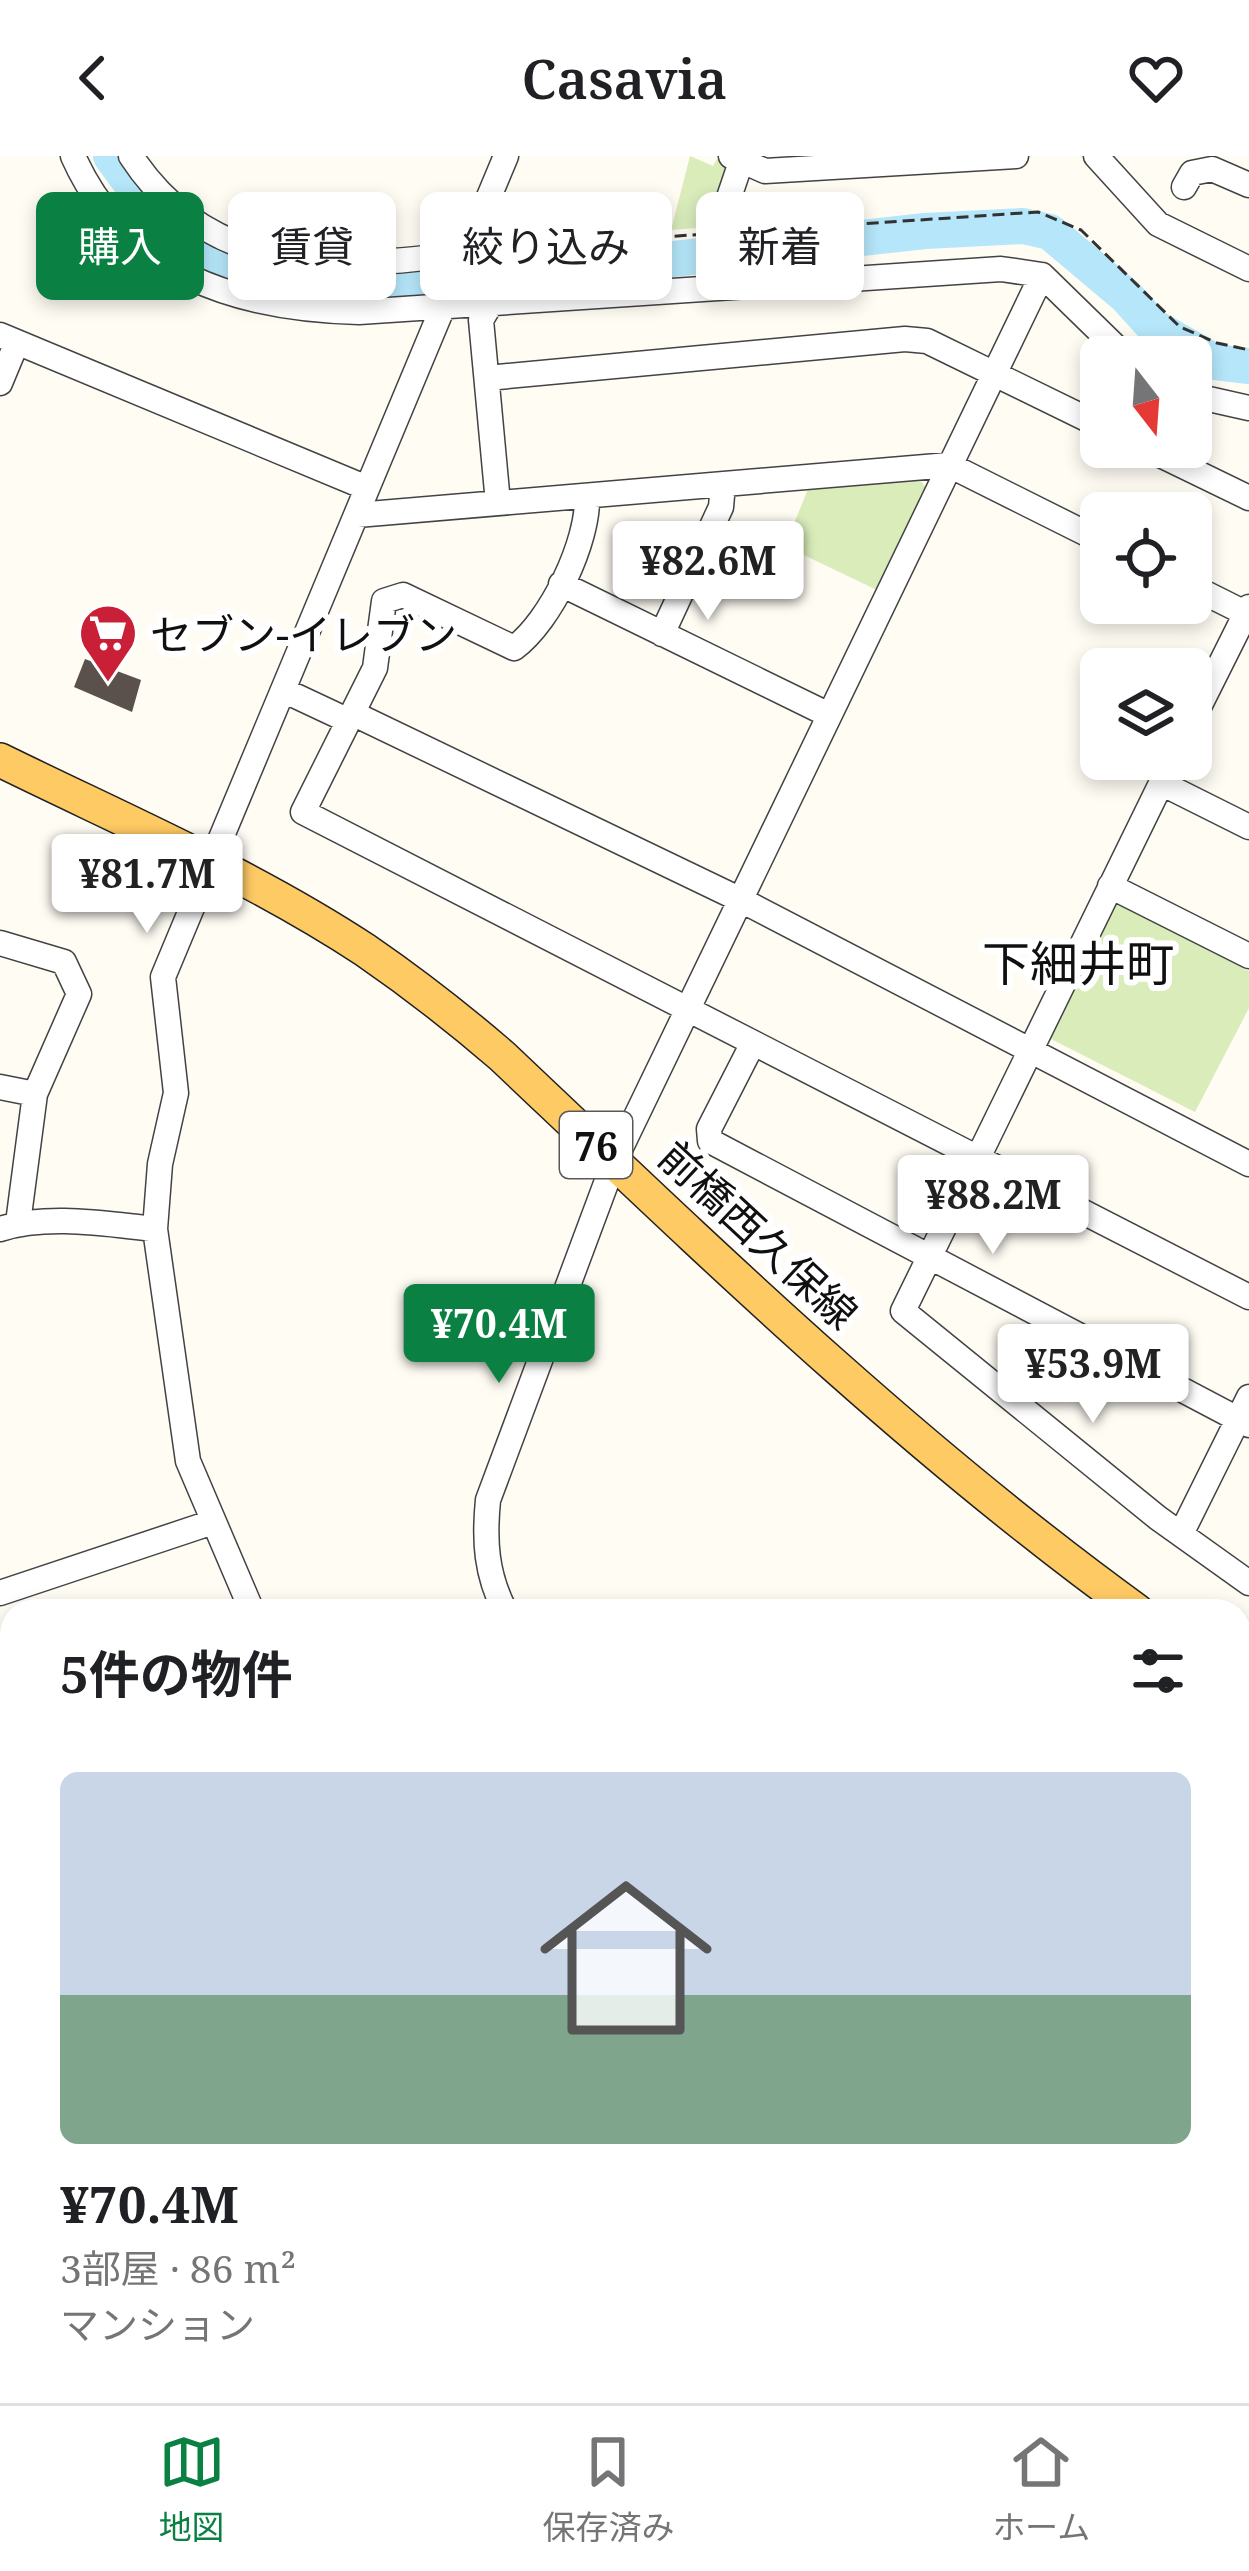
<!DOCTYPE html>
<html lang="ja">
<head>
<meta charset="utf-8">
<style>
	:root { --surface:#fff; --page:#f2f2f2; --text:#202124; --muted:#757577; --line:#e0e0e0; --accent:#0b8043 }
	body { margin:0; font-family:"Noto Serif","Noto Sans JP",serif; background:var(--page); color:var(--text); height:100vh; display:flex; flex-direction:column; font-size:45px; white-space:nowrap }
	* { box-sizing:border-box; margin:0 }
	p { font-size:39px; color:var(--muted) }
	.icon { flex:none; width:66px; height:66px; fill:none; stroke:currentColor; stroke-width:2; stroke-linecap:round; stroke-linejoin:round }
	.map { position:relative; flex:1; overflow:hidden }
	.drawer { position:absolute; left:0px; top:1443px; width:1251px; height:804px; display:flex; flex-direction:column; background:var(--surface); border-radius:36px 36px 0 0; box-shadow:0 6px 18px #0003 }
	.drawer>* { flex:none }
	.top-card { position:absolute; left:36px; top:36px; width:1179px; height:108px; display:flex; gap:24px }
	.needle { width:78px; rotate:163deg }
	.tools { position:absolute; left:1080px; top:180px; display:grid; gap:24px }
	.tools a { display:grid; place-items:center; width:132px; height:132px; border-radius:18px; background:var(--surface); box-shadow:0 6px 18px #0003; font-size:60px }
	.price { position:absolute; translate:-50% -102px; padding:0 27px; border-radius:12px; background:#fff; color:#222; font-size:39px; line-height:78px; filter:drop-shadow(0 3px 6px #0008) }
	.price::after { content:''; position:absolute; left:50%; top:72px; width:36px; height:27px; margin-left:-18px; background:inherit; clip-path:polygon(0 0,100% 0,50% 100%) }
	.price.selected { background:var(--accent); color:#fff }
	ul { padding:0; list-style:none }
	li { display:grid; align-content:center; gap:24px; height:636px; padding:0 60px }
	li+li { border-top:3px solid var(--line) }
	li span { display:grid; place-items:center; height:372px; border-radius:18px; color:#555 }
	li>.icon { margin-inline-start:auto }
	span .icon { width:216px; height:216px; fill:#fffc; stroke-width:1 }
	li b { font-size:51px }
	h2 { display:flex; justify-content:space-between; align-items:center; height:144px; padding:0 60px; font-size:51px }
	.tag { padding:0 42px; border-radius:18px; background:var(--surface); box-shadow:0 6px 18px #0003; font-size:42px; line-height:108px }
	.tag.selected { background:var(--accent); color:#fff }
	header { display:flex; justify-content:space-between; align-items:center; height:156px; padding:0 60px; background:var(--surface); font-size:54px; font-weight:600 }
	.dock { display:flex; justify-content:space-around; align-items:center; height:168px; border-top:3px solid var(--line); background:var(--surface); font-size:33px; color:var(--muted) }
	.dock a { display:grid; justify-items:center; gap:6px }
	.dock .selected { color:var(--accent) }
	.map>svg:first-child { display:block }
	.green { fill:#d9ecba }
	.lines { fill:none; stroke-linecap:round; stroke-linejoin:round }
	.river { stroke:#b5e6f9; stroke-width:36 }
	.building { fill:#5a504c }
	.minor-casing { stroke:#434343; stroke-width:27 }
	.major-casing { stroke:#212121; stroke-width:36 }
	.path { stroke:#323232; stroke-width:3; stroke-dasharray:12 6; stroke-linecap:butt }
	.minor { stroke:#fff; stroke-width:24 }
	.major { stroke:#feca64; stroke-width:33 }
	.labels { text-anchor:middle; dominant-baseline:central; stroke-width:12; stroke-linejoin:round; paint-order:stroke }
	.shield { fill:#fff; stroke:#585858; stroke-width:3 }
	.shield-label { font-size:39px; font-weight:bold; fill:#101010 }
	.poi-label { font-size:42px; fill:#101010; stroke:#fff; text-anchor:start }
	.street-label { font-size:42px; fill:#101010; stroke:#fff }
	.quarter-label { font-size:48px; fill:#101010; stroke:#fff }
</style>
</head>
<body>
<header><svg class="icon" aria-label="back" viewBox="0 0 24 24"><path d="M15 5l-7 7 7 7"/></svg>Casavia<svg class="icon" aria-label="heart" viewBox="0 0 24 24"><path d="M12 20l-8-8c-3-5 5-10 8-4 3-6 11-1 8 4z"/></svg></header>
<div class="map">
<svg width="1249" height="2247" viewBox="0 0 1249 2247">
	<rect width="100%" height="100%" fill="#fffcf4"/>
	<!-- green -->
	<path class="green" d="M690,0L713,10L717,3L727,9L728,19L711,71L671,74Z
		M916,319L928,334L881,436L785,390L810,328Z
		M1119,748L1249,815V852L1195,956L1049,882L1110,751Z"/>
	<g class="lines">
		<!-- river -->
		<path class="river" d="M111,0L156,61L199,90L260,120L336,130L512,121L925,75L1023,70L1050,76L1126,140L1154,171L1215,206L1249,210"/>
	</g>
	<!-- building -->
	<path class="building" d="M85,503L141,524L132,556L74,531Z"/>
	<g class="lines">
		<!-- minor casing -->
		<g class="minor-casing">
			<path id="minor" d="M73,0C126,119 238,153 359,156L1001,113L1042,119L1126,201
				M131,0C209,120 339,115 464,97
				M731,0L765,15L1016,0
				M1096,0L1158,68L1249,113
				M1184,31L1192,17L1212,13L1249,29
				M722,62L743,0
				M490,149L481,164L498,347
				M0,179L367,332
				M487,222L905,183L927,185L1101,270
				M0,227L17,186
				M1191,239L1249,252
				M1144,291L1249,342
				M587,340C589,385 551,465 514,492L403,439L384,445L375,512L303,656L1249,1141
				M357,359L949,309L1101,385
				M561,428L829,559
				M1191,430L1249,459
				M662,478L721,351L723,328
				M283,534L349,565
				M352,557L741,744L1249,1008
				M1191,567L1249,451
				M1173,603L903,1155L1158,1362L1249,1427
				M1161,627L1249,671
				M1110,730L1249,800
				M0,787L64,806L79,838L35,938L18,1067
				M753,887L709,973L710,985L1249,1269
				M0,931L35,938
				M0,1073C48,1058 105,1068 155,1073
				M1182,1376L1249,1241
				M0,1437L213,1366
				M252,1455L188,1305L155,1073L160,1008L176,937L163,821L506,0
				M505,1455C486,1418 484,1385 488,1344L614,1006L1042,119
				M1239,1642L1249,1641
				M0,1712L12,1763
				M0,2080L12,2078
				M544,2235L547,2247
				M256,2247L263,2235
				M940,2247L941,2235"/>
		</g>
		<!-- major casing -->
		<g class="major-casing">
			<path id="major" d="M0,604C122,664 251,719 365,794C413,827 458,862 502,900C706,1093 909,1290 1137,1455
				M1239,1529L1249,1536"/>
		</g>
		<!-- path -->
		<path class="path" d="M741,76L1038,56L1081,74L1180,171L1217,187L1249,194
			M495,92L707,78"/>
		<!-- minor -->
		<use href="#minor" class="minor"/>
		<!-- major -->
		<use href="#major" class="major"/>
	</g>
	<!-- icons -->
	<defs>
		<g id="supermarket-pin" transform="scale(3)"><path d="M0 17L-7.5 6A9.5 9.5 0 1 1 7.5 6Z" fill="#c92038" stroke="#fff"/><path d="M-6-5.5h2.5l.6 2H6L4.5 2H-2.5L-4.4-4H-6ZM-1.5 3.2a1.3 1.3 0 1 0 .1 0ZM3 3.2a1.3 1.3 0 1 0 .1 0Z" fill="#fff"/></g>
	</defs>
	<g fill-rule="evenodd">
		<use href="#supermarket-pin" x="108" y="477"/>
	</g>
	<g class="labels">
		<!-- shield labels -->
		<rect class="shield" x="560" y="956" width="72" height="66" rx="9"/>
		<g class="shield-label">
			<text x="596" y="989">76</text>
		</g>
		<!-- poi labels -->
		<g class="poi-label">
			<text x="150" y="477">セブン-イレブン</text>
		</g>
		<!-- street labels -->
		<g class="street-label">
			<text transform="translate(759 1078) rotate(43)">前橋西久保線</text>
		</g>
		<!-- quarter labels -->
		<g class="quarter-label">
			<text x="1078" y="806">下細井町</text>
		</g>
	</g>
</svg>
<div class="tools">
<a><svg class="needle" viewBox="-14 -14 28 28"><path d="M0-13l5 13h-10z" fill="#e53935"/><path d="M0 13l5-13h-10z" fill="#757577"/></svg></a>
<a><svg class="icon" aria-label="locate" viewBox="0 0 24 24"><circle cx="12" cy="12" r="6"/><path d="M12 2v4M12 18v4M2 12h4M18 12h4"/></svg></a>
<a><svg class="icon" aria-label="layers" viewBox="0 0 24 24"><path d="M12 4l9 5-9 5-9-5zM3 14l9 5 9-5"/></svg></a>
</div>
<b class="price" style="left:708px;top:467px">¥82.6M</b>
<b class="price" style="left:147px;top:780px">¥81.7M</b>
<b class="price" style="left:993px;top:1101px">¥88.2M</b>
<b class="price selected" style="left:499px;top:1230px">¥70.4M</b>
<b class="price" style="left:1093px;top:1270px">¥53.9M</b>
<div class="top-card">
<a class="tag selected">購入</a>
<a class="tag">賃貸</a>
<a class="tag">絞り込み</a>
<a class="tag">新着</a>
</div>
<section class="drawer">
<h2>5件の物件<svg class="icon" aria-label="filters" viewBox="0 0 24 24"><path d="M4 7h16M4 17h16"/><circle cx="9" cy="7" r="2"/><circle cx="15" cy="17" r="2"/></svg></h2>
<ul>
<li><span style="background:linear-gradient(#c9d6e8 60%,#7fa58c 0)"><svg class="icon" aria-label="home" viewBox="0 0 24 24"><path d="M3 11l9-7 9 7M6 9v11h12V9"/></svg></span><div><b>¥70.4M</b><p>3部屋 · 86 m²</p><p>マンション</p></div></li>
</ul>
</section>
</div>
<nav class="dock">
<a class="selected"><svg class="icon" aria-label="map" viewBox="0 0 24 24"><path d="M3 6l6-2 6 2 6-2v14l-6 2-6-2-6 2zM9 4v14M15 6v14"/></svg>地図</a>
<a><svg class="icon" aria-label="saved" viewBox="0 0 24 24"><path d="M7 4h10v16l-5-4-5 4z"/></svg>保存済み</a>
<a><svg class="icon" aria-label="home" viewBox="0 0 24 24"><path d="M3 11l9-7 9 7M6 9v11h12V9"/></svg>ホーム</a>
</nav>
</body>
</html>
